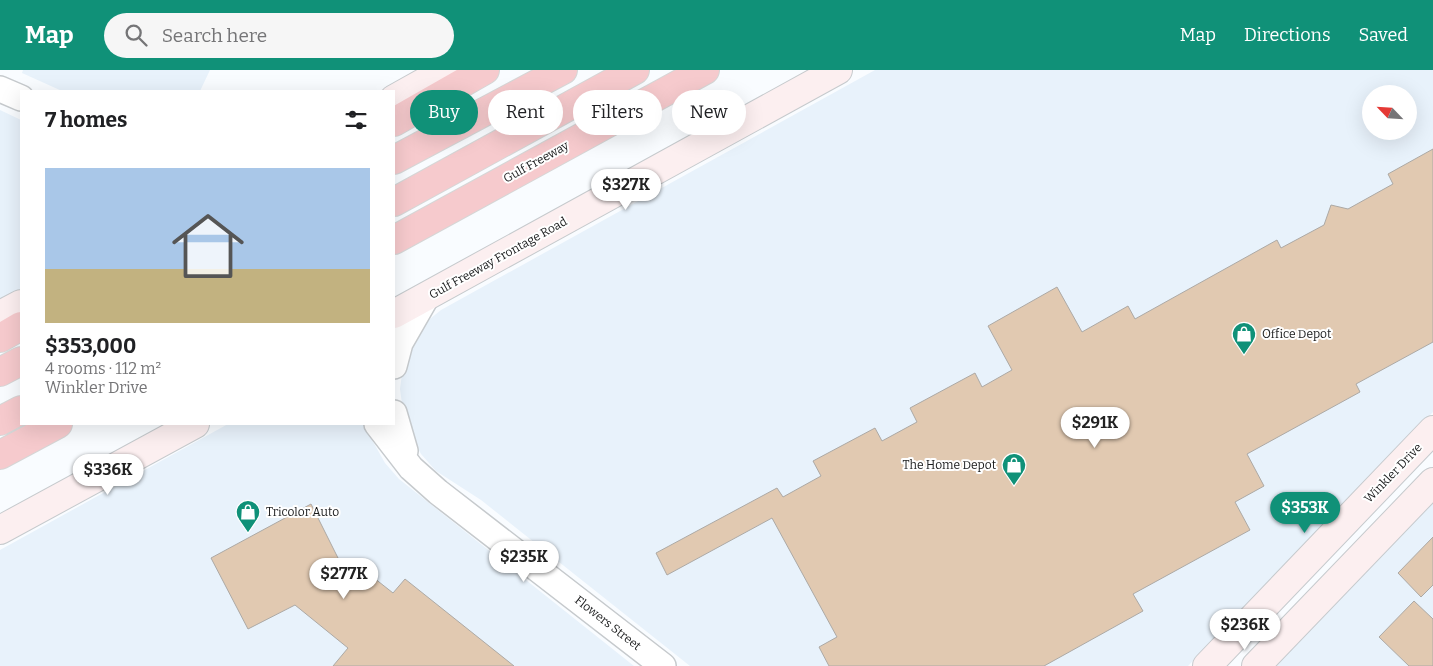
<!DOCTYPE html>
<html lang="en">
<head>
<meta charset="utf-8">
<style>
	:root { --surface:#fff; --page:#f6f6f6; --text:#202124; --muted:#757577; --accent:#109178 }
	body { margin:0; font-family:Bitter,serif; background:var(--page); color:var(--text); height:100vh; display:flex; flex-direction:column; font-size:19px; white-space:nowrap }
	* { box-sizing:border-box; margin:0 }
	p { font-size:16px; color:var(--muted) }
	.icon { flex:none; width:28px; height:28px; fill:none; stroke:currentColor; stroke-width:2; stroke-linecap:round; stroke-linejoin:round }
	.map { position:relative; flex:1; overflow:hidden }
	.side { position:absolute; left:20px; top:20px; width:375px; height:335px; display:flex; flex-direction:column; background:var(--surface); border-radius:0px; box-shadow:0 5px 20px #0002 }
	.side>* { flex:none }
	.hud { position:absolute; left:410px; top:20px; width:475px; height:45px; display:flex; gap:10px }
	.needle { width:32px; rotate:295deg }
	.buttons { position:absolute; left:1362px; top:15px; display:grid; gap:10px }
	.buttons a { display:grid; place-items:center; width:55px; height:55px; border-radius:50%; background:var(--surface); box-shadow:0 5px 20px #0002; font-size:25px }
	.price { position:absolute; translate:-50% -42px; padding:0 11px; border-radius:18px; background:#fff; color:#222; font-size:16px; line-height:32px; filter:drop-shadow(0 1px 2px #0008) }
	.price::after { content:''; position:absolute; left:50%; top:30px; width:15px; height:11px; margin-left:-8px; background:inherit; clip-path:polygon(0 0,100% 0,50% 100%) }
	.price.on { background:var(--accent); color:#fff }
	ul { padding:0; list-style:none }
	li { display:grid; align-content:center; gap:10px; height:265px; padding:0 25px }
	li span { display:grid; place-items:center; height:155px; border-radius:0px; color:#555 }
	li>.icon { margin-inline-start:auto }
	span .icon { width:90px; height:90px; fill:#fffc; stroke-width:1 }
	li b { font-size:21px }
	h2 { display:flex; justify-content:space-between; align-items:center; height:60px; padding:0 25px; font-size:21px }
	.tag { padding:0 18px; border-radius:22px; background:var(--surface); box-shadow:0 5px 20px #0002; font-size:18px; line-height:45px }
	.tag.on { background:var(--accent); color:#fff }
	header { display:flex; align-items:center; gap:30px; box-sizing:border-box; height:70px; padding:0 25px; background:var(--accent); color:#fff }
	header strong { font-size:24px }
	nav { display:flex; gap:28px; margin-inline-start:auto; font-size:18px }
	.search { width:350px; height:45px; background:var(--page); display:flex; align-items:center; gap:12px; box-sizing:border-box; padding:0 18px; border-radius:28px; color:var(--muted); font-size:19px }
	.map>svg:first-child { display:block }
	.built { fill:#e8f2fb; fill-rule:evenodd }
	.building { fill:#e1c9b1; stroke:#aca9a5 }
	.lines { fill:none; stroke-linecap:round; stroke-linejoin:round }
	.minor-casing { stroke:#c6cacd; stroke-width:28 }
	.secondary-casing { stroke:#c6cacd; stroke-width:30 }
	.motorway-casing { stroke:#d6d6d6; stroke-width:30 }
	.minor { stroke:#fff; stroke-width:25 }
	.secondary { stroke:#fceff0; stroke-width:28 }
	.motorway { stroke:#f6cacd; stroke-width:28 }
	.labels { text-anchor:middle; dominant-baseline:central; stroke-width:4; stroke-linejoin:round; paint-order:stroke }
	.street-label { font-size:12px; fill:#191a1b; stroke:#fff }
	.poi-label { font-size:12px; fill:#191a1b; stroke:#fff; text-anchor:start }
</style>
</head>
<body>
<header>
<strong>Map</strong>
<div class="search"><svg class="icon" aria-label="search" viewBox="0 0 24 24"><circle cx="10" cy="10" r="6"/><path d="M15 15l6 6"/></svg>Search here</div>
<nav><a>Map</a><a>Directions</a><a>Saved</a></nav>
</header>
<div class="map">
<svg width="1433" height="596" viewBox="0 0 1433 596">
	<rect width="100%" height="100%" fill="#f9fcff"/>
	<!-- built -->
	<path class="built" d="M23,0H210L200,21H62L22,3Z
		M875,0H1433V342L1188,596H690L481,430L436,401L421,384L408,359L403,341L400,319L403,296L410,275L426,252L441,240ZM1371,24H1409V61H1371Z
		M0,40L21,50V222L0,233Z
		M228,354H363L385,393L399,409L634,596H0V480Z
		M1433,428V596H1269Z"/>
	<!-- building -->
	<path class="building" d="M1433,79V272L1356,314L1360,322L1247,384L1264,416L1235,432L1250,460L1133,524L1143,541L1044,596H829L819,577L837,567L772,448L667,505L656,483L777,418L783,427L821,406L813,391L875,358L882,371L917,352L910,338L975,303L982,317L1012,300L988,256L1057,217L1082,262L1128,236L1135,249L1277,170L1281,178L1324,155L1331,135L1348,139L1393,114L1388,104Z
		M311,434L346,504L355,493L393,523L405,509L514,596H333L348,578L295,535L248,559L211,488Z
		M1433,467V515L1421,527L1398,503Z
		M1414,531L1433,549V596H1409L1379,567Z"/>
	<g class="lines">
		<!-- minor casing -->
		<g class="minor-casing">
			<path id="minor" d="M0,19L21,28
				M394,296L400,273L427,226
				M394,343L405,381
				M377,354L411,398L438,422L663,596"/>
		</g>
		<!-- secondary casing -->
		<g class="secondary-casing">
			<path id="secondary" d="M394,29L446,0
				M394,244L838,0
				M0,245L21,234
				M0,460L195,354
				M1207,596L1433,360
				M1256,596L1433,412"/>
		</g>
		<!-- motorway casing -->
		<g class="motorway-casing">
			<path id="motorway" d="M394,52L485,0
				M394,90L563,0
				M394,132L635,0
				M394,170L705,0
				M0,268L21,256
				M0,302L21,291
				M0,351L21,340
				M0,385L58,354"/>
		</g>
		<!-- minor -->
		<use href="#minor" class="minor"/>
		<!-- secondary -->
		<use href="#secondary" class="secondary"/>
		<!-- motorway -->
		<use href="#motorway" class="motorway"/>
	</g>
	<!-- icons -->
	<defs>
		<g id="shop-pin" transform="scale(1.25)"><path d="M0 17L-7.5 6A9.5 9.5 0 1 1 7.5 6Z" fill="#109178" stroke="#fff"/><path d="M-5-2.5h2.3a2.7 3.5 0 0 1 5.4 0H5L5.5 6h-11ZM-1.5-2.5h3a1.5 2.3 0 0 0-3 0Z" fill="#fff"/></g>
	</defs>
	<g fill-rule="evenodd">
		<use href="#shop-pin" x="1244" y="264"/>
		<use href="#shop-pin" x="1014" y="395"/>
		<use href="#shop-pin" x="248" y="442"/>
	</g>
	<g class="labels">
		<!-- street labels -->
		<g class="street-label">
			<text transform="translate(536 92) rotate(-29)">Gulf Freeway</text>
			<text transform="translate(498 188) rotate(-29)">Gulf Freeway Frontage Road</text>
			<text transform="translate(1393 403) rotate(-46)">Winkler Drive</text>
			<text transform="translate(608 553) rotate(38)">Flowers Street</text>
		</g>
		<!-- poi labels -->
		<g class="poi-label">
			<text x="1262" y="264">Office Depot</text>
			<text x="996" y="395" text-anchor="end">The Home Depot</text>
			<text x="266" y="442">Tricolor Auto</text>
		</g>
	</g>
</svg>
<div class="buttons">
<a><svg class="needle" viewBox="-14 -14 28 28"><path d="M0-13l5 13h-10z" fill="#e53935"/><path d="M0 13l5-13h-10z" fill="#757577"/></svg></a>
</div>
<b class="price" style="left:626px;top:141px">$327K</b>
<b class="price" style="left:1095px;top:379px">$291K</b>
<b class="price" style="left:108px;top:426px">$336K</b>
<b class="price on" style="left:1305px;top:464px">$353K</b>
<b class="price" style="left:524px;top:513px">$235K</b>
<b class="price" style="left:344px;top:530px">$277K</b>
<b class="price" style="left:1245px;top:581px">$236K</b>
<div class="hud">
<a class="tag on">Buy</a>
<a class="tag">Rent</a>
<a class="tag">Filters</a>
<a class="tag">New</a>
</div>
<section class="side">
<h2>7 homes<svg class="icon" aria-label="filters" viewBox="0 0 24 24"><path d="M4 7h16M4 17h16"/><circle cx="9" cy="7" r="2"/><circle cx="15" cy="17" r="2"/></svg></h2>
<ul>
<li><span style="background:linear-gradient(#a9c7e8 65%,#c2b280 0)"><svg class="icon" aria-label="home" viewBox="0 0 24 24"><path d="M3 11l9-7 9 7M6 9v11h12V9"/></svg></span><div><b>$353,000</b><p>4 rooms · 112 m²</p><p>Winkler Drive</p></div></li>
</ul>
</section>
</div>
</body>
</html>
